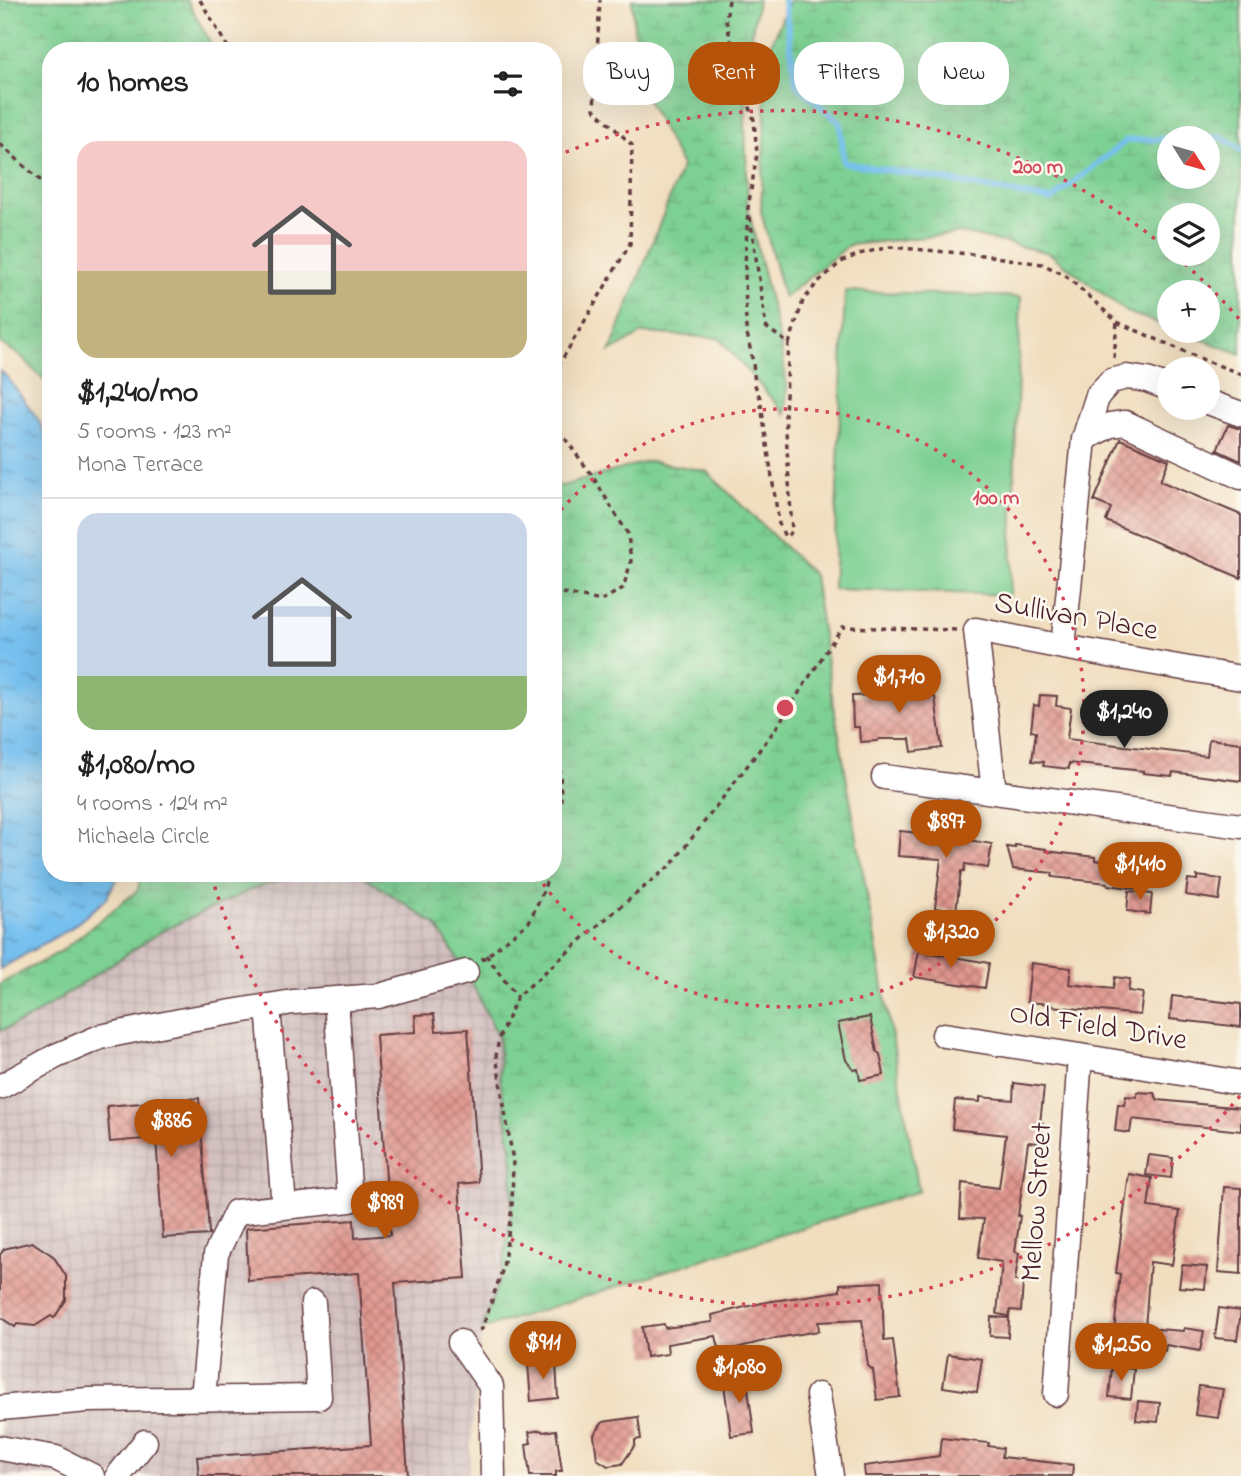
<!DOCTYPE html>
<html lang="en">
<head>
<meta charset="utf-8">
<style>
	:root { --surface:#fff; --page:#f6f6f6; --text:#222; --muted:#767676; --line:#e0e0e0; --accent:#b45309 }
	body { margin:0; font-family:"Indie Flower",sans-serif; background:var(--page); color:var(--text); height:100vh; display:flex; flex-direction:column; font-size:26px; white-space:nowrap }
	* { box-sizing:border-box; margin:0 }
	p { font-size:23px; color:var(--muted) }
	.icon { flex:none; width:38px; height:38px; fill:none; stroke:currentColor; stroke-width:2; stroke-linecap:round; stroke-linejoin:round }
	.map { position:relative; flex:1; overflow:hidden }
	.side { position:absolute; left:42px; top:42px; width:520px; height:840px; display:flex; flex-direction:column; background:var(--surface); border-radius:28px; box-shadow:0 7px 28px #0002 }
	.side>* { flex:none }
	.top-card { position:absolute; left:583px; top:42px; width:553px; height:63px; display:flex; gap:14px }
	.needle { width:46px; rotate:127deg }
	.tools { position:absolute; left:1157px; top:126px; display:grid; gap:14px }
	.tools a { display:grid; place-items:center; width:63px; height:63px; border-radius:50%; background:var(--surface); box-shadow:0 7px 28px #0002; font-size:35px }
	.price { position:absolute; translate:-50% -60px; padding:0 16px; border-radius:24px; background:var(--accent); color:#fff; font-size:23px; line-height:46px; filter:drop-shadow(0 2px 4px #0008) }
	.price::after { content:''; position:absolute; left:50%; top:42px; width:21px; height:16px; margin-left:-10px; background:inherit; clip-path:polygon(0 0,100% 0,50% 100%) }
	.price.selected { background:#222; color:#fff }
	ul { padding:0; list-style:none }
	li { display:grid; align-content:center; gap:14px; height:371px; padding:0 35px }
	li+li { border-top:2px solid var(--line) }
	li span { display:grid; place-items:center; height:217px; border-radius:21px; color:#555 }
	li>.icon { margin-inline-start:auto }
	span .icon { width:126px; height:126px; fill:#fffc; stroke-width:1 }
	li b { font-size:30px }
	h2 { display:flex; justify-content:space-between; align-items:center; height:84px; padding:0 35px; font-size:30px }
	.tag { padding:0 24px; border-radius:28px; background:var(--surface); box-shadow:0 7px 28px #0002; font-size:24px; line-height:63px }
	.tag.selected { background:var(--accent); color:#fff }
	.map>svg:first-child { display:block }
	.industrial { fill:url(#industrial-grid) }
	.green { fill:#7dd093; stroke:#64785f; stroke-width:2 }
	.wetland { fill:url(#wetland-marsh); stroke:#64785f; stroke-width:2; fill-rule:evenodd }
	.water { fill:url(#water-ripples); stroke:#60708d; stroke-width:2 }
	.lines { fill:none; stroke-linecap:round; stroke-linejoin:round }
	.stream { stroke:#76c0ef; stroke-width:6 }
	.building { fill:url(#building-cross-hatch) }
	.minor-casing { stroke:#633c41; stroke-width:27 }
	.path { stroke:#633c41; stroke-width:3.5; stroke-dasharray:5 5; stroke-linecap:butt }
	.minor { stroke:#fff; stroke-width:24 }
	.ring { fill:none; stroke:#d1495b; stroke-width:3.5; stroke-dasharray:3.5 7 }
	.labels { text-anchor:middle; dominant-baseline:central; stroke-width:5; stroke-linejoin:round; paint-order:stroke }
	.street-label { font-size:30px; fill:#4a1f2b; stroke:#fbf7ec }
	.centre { fill:#d1495b; stroke:#fbf7ec; stroke-width:3.5 }
	.ring-label { font-size:21px; text-anchor:middle; font-weight:bold; fill:#d1495b; stroke:#fbf7ec; stroke-width:5; stroke-linejoin:round; paint-order:stroke }
</style>
</head>
<body>
<div class="map">
<svg width="1241" height="1476" viewBox="0 0 1241 1476">
	<defs>
		<pattern id="industrial-grid" width="8" height="8" patternUnits="userSpaceOnUse" patternTransform="scale(1.75)"><rect width="8" height="8" fill="#d2bfbf"/><path d="M0 4h8M4 0v8" fill="none" stroke="#b6a4a4"/></pattern>
		<pattern id="wetland-marsh" width="20" height="14" patternUnits="userSpaceOnUse" patternTransform="scale(1.75)"><rect width="20" height="14" fill="#7dd093"/><path d="M1 5h8M5 5V1M11 12h8M15 12V8" fill="none" stroke="#6eb27f"/></pattern>
		<pattern id="water-ripples" width="26" height="14" patternUnits="userSpaceOnUse" patternTransform="scale(1.75)"><rect width="26" height="14" fill="#76c0ef"/><path d="M2 4q2-2 4 0t4 0M15 11q2-2 4 0t4 0" fill="none" stroke="#639bc2"/></pattern>
		<pattern id="building-cross-hatch" width="8" height="8" patternUnits="userSpaceOnUse" patternTransform="scale(1.75)"><rect width="8" height="8" fill="#e0978f"/><path d="M0 0l8 8M0 8l8-8" fill="none" stroke="#b87b75"/></pattern>
	</defs>
	<rect width="100%" height="100%" fill="#fbf7ec"/>
	<filter id="ink" filterUnits="userSpaceOnUse"><feTurbulence type="fractalNoise" baseFrequency=".0143" numOctaves="2"/><feDisplacementMap in="SourceGraphic" scale="14" xChannelSelector="R" yChannelSelector="G"/><feConvolveMatrix kernelMatrix="1 2 1 2 8 2 1 2 1" color-interpolation-filters="sRGB"/></filter>
	<filter id="wash" filterUnits="userSpaceOnUse"><feTurbulence type="fractalNoise" baseFrequency=".00686" numOctaves="4" result="noise"/><feDisplacementMap in="SourceGraphic" scale="28" xChannelSelector="R" yChannelSelector="G"/><feGaussianBlur stdDeviation="1.57" result="paint"/><feColorMatrix in="noise" values="0 0 0 0 0 0 0 0 0 0 0 0 0 0 0 0 0 1.4 0 .05"/><feComposite in="paint" operator="in"/></filter>
	<g filter="url(#wash)">
		<rect width="100%" height="100%" fill="#f1debf"/>
		<!-- industrial -->
		<path class="industrial" d="M302,873H359L436,925L466,972L499,1038L500,1079L513,1161L512,1208L503,1268L482,1329L468,1476H0V1031L30,1018L162,931L255,888Z"/>
		<!-- green -->
		<path class="green" d="M845,291L1021,297L1010,595L833,589Z"/>
		<!-- wetland -->
		<path class="wetland" d="M0,0H187L215,51H51V388L22,357L0,343Z
			M632,0H758L751,36L745,123L748,208L781,347L787,386L785,414L719,338L643,333L610,352L682,166L638,83Z
			M790,0H1241V354L1179,331H1208V292H1169V327L1127,312L1049,253L962,233L849,245L784,298L761,212L765,114V59ZM1169,138H1208V177H1169ZM1169,215H1208V254H1169Z
			M649,461L706,471L814,575L831,690L919,1191L482,1329L503,1268L512,1208L513,1161L500,1079L499,1038L466,972L436,925L359,873H553V484L562,486Z
			M141,873H302L255,888L162,931L30,1018L0,1031V984L60,952L138,890Z"/>
		<!-- water -->
		<path class="water" d="M0,371L6,376L38,419L47,440L51,442V873H119L106,899L71,928L0,969Z"/>
		<g class="lines">
			<!-- stream -->
			<path class="stream" d="M784,0L796,84L840,123L844,163L919,175L1051,200L1127,140L1169,139
				M1178,138L1222,137L1241,150"/>
		</g>
		<g id="blocks">
			<!-- building -->
			<path class="building" d="M1228,425L1241,429V461L1217,450Z
				M1120,439L1169,460L1160,481L1241,515V578L1106,521L1111,508L1094,501Z
				M907,678V680L924,678L927,698L935,697L942,748L912,752L910,739H879L877,741L860,742L859,727H853L852,696L883,695L881,684Z
				M1040,695L1057,696L1056,706L1071,708L1067,739L1207,756L1209,739L1241,743V781L1173,772L1172,776L1143,773V771L1069,763V769L1043,766L1044,762L1032,761L1036,732L1031,731L1034,705L1039,706Z
				M900,831L937,835L992,844L988,868L965,864L964,872L961,871L956,911L935,908L941,859L898,856Z
				M1015,845L1046,849V851L1095,857V860L1140,866L1138,889L1108,885V883L1052,877L1053,873L1013,869L1007,847L1015,848Z
				M1197,876L1222,879L1219,900L1186,895L1188,879L1197,880Z
				M1129,891L1152,894L1150,914L1127,911Z
				M919,951L989,963L985,988L914,977Z
				M1031,963L1071,968L1069,984L1113,989L1115,977L1130,979L1128,991L1143,993L1140,1015L1051,1006V1004L1027,1002Z
				M1172,996L1241,1004V1027L1170,1019Z
				M434,1014L436,1031L468,1029L479,1182L459,1184L466,1278L395,1283L408,1476H199L197,1457L371,1445L359,1273L248,1281L246,1228L354,1220L355,1238L390,1235L376,1035L416,1032L415,1015Z
				M870,1017L877,1052L880,1054L884,1075L860,1080L858,1069L854,1070L846,1060L838,1023Z
				M1014,1083L1044,1087L1040,1123H1043L1040,1143L1028,1142L1018,1216H1020L1015,1252L1019,1253L1015,1281L1023,1282L1021,1311L1010,1310L1009,1316L997,1314L1002,1262L978,1258L984,1219L960,1218L962,1183L999,1188L1006,1135L952,1129L955,1100L980,1102V1097L1013,1100Z
				M1137,1092L1154,1093L1158,1100L1241,1108V1131L1132,1119L1130,1133L1115,1131L1118,1104L1124,1105L1126,1096L1137,1097Z
				M199,1098L209,1233V1235L163,1238L156,1138L110,1142L107,1106Z
				M1149,1155L1173,1158L1171,1178L1146,1175Z
				M1129,1174L1152,1178L1148,1207L1180,1211L1172,1265L1150,1262L1145,1328L1183,1331L1184,1328L1204,1331L1200,1351L1166,1345L1165,1351L1145,1350L1146,1342L1126,1338L1127,1333L1114,1332L1120,1274L1116,1273Z
				M1224,1187L1241,1188V1274L1218,1272Z
				M32,1242L53,1256L66,1276V1300L54,1318L51,1316L35,1326L17,1324L15,1327L0,1317V1255L4,1249Z
				M1182,1265L1207,1267L1205,1289L1179,1287Z
				M882,1282L884,1341L893,1340L900,1397L877,1400L873,1370L868,1366L862,1320L818,1322L819,1331L776,1338L720,1352L716,1336L667,1344L668,1354L646,1357L642,1327L664,1324L665,1328L713,1322L712,1315L766,1302L840,1291V1284Z
				M1219,1308L1241,1311L1237,1340L1215,1338Z
				M991,1317L1009,1318L1008,1337L990,1336Z
				M948,1354L982,1359L977,1392L943,1387Z
				M556,1362L558,1398L531,1401L528,1364Z
				M1112,1367L1134,1369L1131,1399L1109,1397Z
				M746,1374L754,1433L731,1436L723,1377Z
				M1199,1386L1223,1389L1218,1418L1195,1415Z
				M1138,1401L1160,1403L1158,1422L1136,1420Z
				M638,1417L641,1439L635,1440V1445L622,1464L608,1466L597,1459L594,1435L603,1422Z
				M541,1430L543,1432L556,1430L562,1471H556V1476H530L526,1444L531,1443L529,1432Z
				M941,1438L989,1443L988,1446L1003,1448L1002,1457L1073,1465L1072,1476H865L864,1466L939,1456Z"/>
		</g>
	</g>
	<g filter="url(#ink)">
		<use href="#blocks" fill-opacity="0" stroke="#633c41" stroke-width="2"/>
		<g class="lines">
			<!-- minor casing -->
			<g class="minor-casing">
				<path id="minor" d="M1208,402L1241,414
					M1084,439L1110,425L1125,423L1241,477
					M1063,647L1084,439L1098,395L1111,381L1127,377L1147,380L1169,388
					M884,777L1241,826
					M994,792L976,630L1063,647L1241,678
					M268,1006L284,1207
					M944,1035L1080,1056L1241,1083
					M0,1087L56,1056L100,1037L190,1019L293,1002L379,996L466,972
					M460,1342L491,1386L493,1476
					M1056,1394L1080,1056
					M818,1395L831,1476
					M203,1398L216,1254L236,1212L350,1200L336,999
					M0,1408L88,1400L319,1397L313,1303
					M0,1448L56,1458L92,1476
					M118,1476L145,1442"/>
			</g>
			<!-- path -->
			<path class="path" d="M200,0L230,51
				M729,0L726,20L738,70L754,120L757,154L748,208L745,265L746,328L753,363L755,385L760,398L779,524L785,537L792,532L785,414L789,344
				M0,144L51,190
				M750,217L766,327L789,344L803,301L817,283L841,262L859,254L890,247L982,255L1042,264L1065,275L1117,322L1204,360L1241,374
				M1114,358L1117,322
				M553,375L630,244L632,145L594,109L600,0
				M553,422L591,474L628,534L631,562L623,588L601,601L553,591
				M553,728L559,743L561,800L553,845
				M553,791L560,799
				M486,955L517,997
				M481,960L492,952L529,922L544,890L548,873
				M479,1330L482,1329L503,1268L512,1208L513,1161L496,1056L499,1038L517,997L596,927L672,864L774,731L842,627L956,630"/>
			<!-- minor -->
			<use href="#minor" class="minor"/>
		</g>
	</g>
	<!-- distance rings -->
	<g class="ring">
		<path d="M554 518A299 299 0 1 1 537 875"/>
		<path d="M1240 1096A598 598 0 0 1 212 878M556 156A598 598 0 0 1 1165 247M1177 257A598 598 0 0 1 1240 320"/>
	</g>
	<g class="labels">
		<!-- street labels -->
		<g class="street-label">
			<text transform="translate(1076 618) rotate(10)">Sullivan Place</text>
			<text transform="translate(1098 1028) rotate(9)">Old Field Drive</text>
			<text transform="translate(1038 1202) rotate(-86)">Mellow Street</text>
		</g>
	</g>
	<circle cx="785" cy="708" r="10" class="centre"/>
	<g class="ring-label">
		<text x="1038" y="173">200 m</text>
		<text x="996" y="504">100 m</text>
	</g>
</svg>
<div class="tools">
<a><svg class="needle" viewBox="-14 -14 28 28"><path d="M0-13l5 13h-10z" fill="#e53935"/><path d="M0 13l5-13h-10z" fill="#767676"/></svg></a>
<a><svg class="icon" aria-label="layers" viewBox="0 0 24 24"><path d="M12 4l9 5-9 5-9-5zM3 14l9 5 9-5"/></svg></a>
<a>+</a>
<a>−</a>
</div>
<b class="price" style="left:899px;top:715px">$1,710</b>
<b class="price selected" style="left:1124px;top:750px">$1,240</b>
<b class="price" style="left:946px;top:860px">$897</b>
<b class="price" style="left:1140px;top:902px">$1,410</b>
<b class="price" style="left:951px;top:970px">$1,320</b>
<b class="price" style="left:171px;top:1159px">$886</b>
<b class="price" style="left:385px;top:1241px">$989</b>
<b class="price" style="left:543px;top:1381px">$911</b>
<b class="price" style="left:1121px;top:1383px">$1,250</b>
<b class="price" style="left:739px;top:1405px">$1,080</b>
<div class="top-card">
<a class="tag">Buy</a>
<a class="tag selected">Rent</a>
<a class="tag">Filters</a>
<a class="tag">New</a>
</div>
<section class="side">
<h2>10 homes<svg class="icon" aria-label="filters" viewBox="0 0 24 24"><path d="M4 7h16M4 17h16"/><circle cx="9" cy="7" r="2"/><circle cx="15" cy="17" r="2"/></svg></h2>
<ul>
<li><span style="background:linear-gradient(#f6c9c9 60%,#c2b280 0)"><svg class="icon" aria-label="home" viewBox="0 0 24 24"><path d="M3 11l9-7 9 7M6 9v11h12V9"/></svg></span><div><b>$1,240/mo</b><p>5 rooms · 123 m²</p><p>Mona Terrace</p></div></li>
<li><span style="background:linear-gradient(#c9d6e8 75%,#8fb573 0)"><svg class="icon" aria-label="home" viewBox="0 0 24 24"><path d="M3 11l9-7 9 7M6 9v11h12V9"/></svg></span><div><b>$1,080/mo</b><p>4 rooms · 124 m²</p><p>Michaela Circle</p></div></li>
</ul>
</section>
</div>
</body>
</html>
